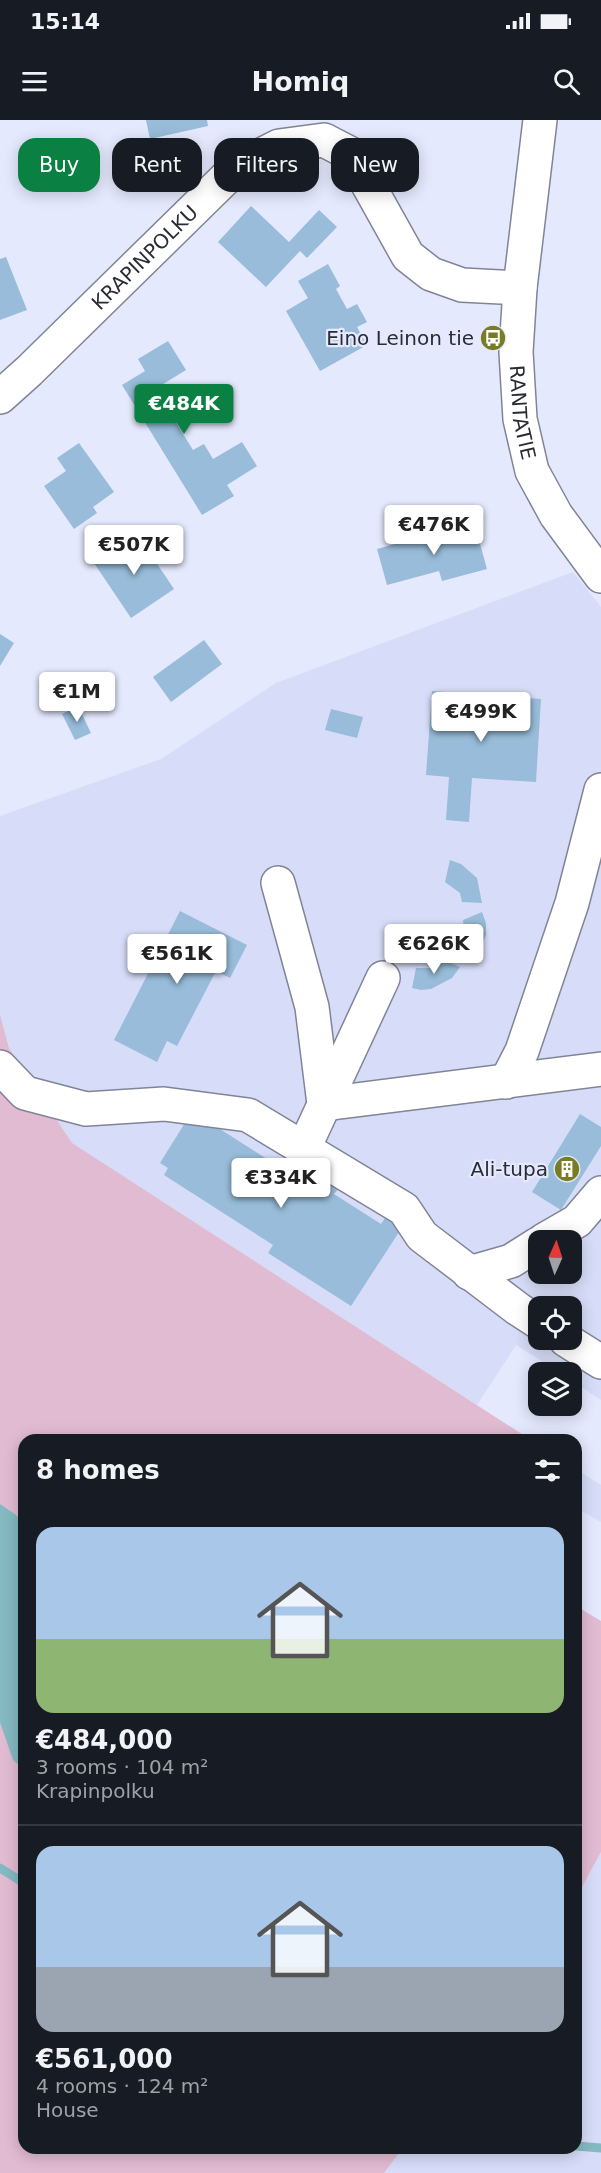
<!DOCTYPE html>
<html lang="en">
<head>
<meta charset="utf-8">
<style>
	:root { --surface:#171b24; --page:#242831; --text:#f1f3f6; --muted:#9ea1a6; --line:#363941; --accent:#0b8043 }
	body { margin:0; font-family:"DejaVu Sans",sans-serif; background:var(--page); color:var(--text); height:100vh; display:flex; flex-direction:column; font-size:22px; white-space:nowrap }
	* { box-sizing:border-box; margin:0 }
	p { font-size:20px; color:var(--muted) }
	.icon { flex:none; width:33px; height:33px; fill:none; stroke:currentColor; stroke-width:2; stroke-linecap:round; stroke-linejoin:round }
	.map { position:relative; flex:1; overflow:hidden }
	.side { position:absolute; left:18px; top:1314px; width:564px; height:720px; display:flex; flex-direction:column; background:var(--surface); border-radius:18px; box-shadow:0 3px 15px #0003 }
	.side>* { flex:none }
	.banner { position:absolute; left:18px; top:18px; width:566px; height:54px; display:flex; gap:12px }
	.needle { width:39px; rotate:3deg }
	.tools { position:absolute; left:528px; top:1110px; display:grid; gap:12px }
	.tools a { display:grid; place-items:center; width:54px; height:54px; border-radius:12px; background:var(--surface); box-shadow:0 3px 15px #0003; font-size:30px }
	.price { position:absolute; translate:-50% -51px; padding:0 14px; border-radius:6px; background:#fff; color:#222; font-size:20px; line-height:39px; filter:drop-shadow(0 2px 3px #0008) }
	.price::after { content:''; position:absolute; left:50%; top:36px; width:18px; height:14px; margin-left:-9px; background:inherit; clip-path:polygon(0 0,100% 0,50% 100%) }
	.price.current { background:var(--accent); color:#fff }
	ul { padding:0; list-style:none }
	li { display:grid; align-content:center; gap:12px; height:318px; padding:0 18px }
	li+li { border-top:2px solid var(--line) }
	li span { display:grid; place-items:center; height:186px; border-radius:18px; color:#555 }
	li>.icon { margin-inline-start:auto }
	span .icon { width:108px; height:108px; fill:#fffc; stroke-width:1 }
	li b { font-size:26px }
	h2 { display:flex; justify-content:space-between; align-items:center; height:72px; padding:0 18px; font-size:26px }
	.tag { padding:0 21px; border-radius:18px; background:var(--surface); box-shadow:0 3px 15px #0003; font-size:21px; line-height:54px }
	.tag.current { background:var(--accent); color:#fff }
	.status { display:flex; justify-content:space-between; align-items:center; height:42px; padding:0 30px; background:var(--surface); direction:ltr }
	.status svg { height:16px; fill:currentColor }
	header { display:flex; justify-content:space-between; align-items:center; height:78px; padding:0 18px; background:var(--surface); font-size:27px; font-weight:800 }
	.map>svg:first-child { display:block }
	.built { fill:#d7ddf8; fill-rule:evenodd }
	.green { fill:#e1bbd2 }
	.water { fill:#84b9c2 }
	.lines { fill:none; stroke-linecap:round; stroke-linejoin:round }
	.stream { stroke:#84b9c2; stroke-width:9 }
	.building { fill:#98bcd9 }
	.minor-casing { stroke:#808497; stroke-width:36 }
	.minor { stroke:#fff; stroke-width:33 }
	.labels { text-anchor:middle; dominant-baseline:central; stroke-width:4.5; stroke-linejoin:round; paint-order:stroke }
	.street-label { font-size:20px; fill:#2a2c34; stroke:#e4e9fd }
	.poi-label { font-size:20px; fill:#2a2c34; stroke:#e4e9fd; text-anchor:end }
</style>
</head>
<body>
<div class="status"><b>15:14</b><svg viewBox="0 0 49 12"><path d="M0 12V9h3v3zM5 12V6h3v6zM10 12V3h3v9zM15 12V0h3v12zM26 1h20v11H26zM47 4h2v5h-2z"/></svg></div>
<header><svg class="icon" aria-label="menu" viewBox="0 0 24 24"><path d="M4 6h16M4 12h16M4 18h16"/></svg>Homiq<svg class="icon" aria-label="search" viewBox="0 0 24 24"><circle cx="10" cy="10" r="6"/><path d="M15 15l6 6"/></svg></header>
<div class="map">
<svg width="601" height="2053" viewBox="0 0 601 2053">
	<rect width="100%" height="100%" fill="#e4e9fd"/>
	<!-- built -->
	<path class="built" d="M573,452L601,487V1280L572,1261V1252H559L516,1225L477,1285L71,1023L9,928L0,894V696L161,639L276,563ZM538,1120H572V1154H538ZM538,1186H572V1220H538Z
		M576,1349L601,1365V1402L576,1388Z
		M601,1732V2053H384L403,2028H576V1778Z"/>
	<!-- green -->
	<path class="green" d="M0,894L9,928L72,1023L531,1320H24V2028H403L384,2053H0Z
		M576,1486L601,1501V1732L576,1778Z"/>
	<!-- water -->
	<path class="water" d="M0,1384L16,1395L24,1404V1649L13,1640L0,1602Z"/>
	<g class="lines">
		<!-- stream -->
		<path class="stream" d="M0,1748L24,1763
			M576,2026L601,2028"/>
	</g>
	<!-- building -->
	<path class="building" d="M146,0H207L208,6L150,19Z
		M251,86L289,122L319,90L337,107L307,138L300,131L266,167L218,122Z
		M6,137L27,190L0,200V139Z
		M328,144L340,166L336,169L347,189L357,184L367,202L357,207L367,225L320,251L286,191L308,178L298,161Z
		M168,221L186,250L155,269L193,330L204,324L213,339L242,322L257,346L227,365L234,376L202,395L122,265L145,251L138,239Z
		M79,323L114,372L93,387L97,393L74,409L44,366L66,351L57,338Z
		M474,402L487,449L442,461L439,451L387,465L377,429Z
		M137,414L174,469L131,498L94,443Z
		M0,514L14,523L0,546Z
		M204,520L222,544L171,582L153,557Z
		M432,571L541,579L536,662L472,658L469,702L446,700L449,657L426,655Z
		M78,586L91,613L75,620L62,594Z
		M331,589L363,597L357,618L325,610Z
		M450,740L461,744L477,758L482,783L462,782L460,773L445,762Z
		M180,791L247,825L230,858L216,851L177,926L167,921L157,942L114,920Z
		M482,792L486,803V815L481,826L466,842L454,824L461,819L464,812L463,800Z
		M440,838L460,847L452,858L431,869L421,870L412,868L416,848H430Z
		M580,994L601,1007V1026L561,1090L532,1072Z
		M201,997L300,1060L304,1054L314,1061L318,1055L339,1068L334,1074L381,1104L385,1098L401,1109L351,1186L268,1133L273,1125L164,1055L168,1048L160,1043L188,998Z"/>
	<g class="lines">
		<!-- minor casing -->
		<g class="minor-casing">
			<g id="minor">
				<path id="s1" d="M540,0L520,168L516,232L520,299L532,351L556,395L601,456"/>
				<path id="s2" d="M0,277L29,251L236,48L279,26L324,20L351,34L408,136L431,154L462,165L520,168"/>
				<path d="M278,763L312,887L324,984L601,949"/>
				<path d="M0,947L25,973L86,989L164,984L248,995L404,1089L422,1116L518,1189L538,1202"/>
				<path d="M506,962L522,931L572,783L601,670"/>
				<path d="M304,1028L383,858"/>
				<path d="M544,1120L577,1101L601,1073"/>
				<path d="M469,1153L511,1141L538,1124"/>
				<path d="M566,1220L601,1242"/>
			</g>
		</g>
		<!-- minor -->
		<use href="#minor" class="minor"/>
	</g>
	<!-- icons -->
	<defs>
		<g id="bus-disc" transform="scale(1.35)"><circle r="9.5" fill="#787c24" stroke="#e4e9fd"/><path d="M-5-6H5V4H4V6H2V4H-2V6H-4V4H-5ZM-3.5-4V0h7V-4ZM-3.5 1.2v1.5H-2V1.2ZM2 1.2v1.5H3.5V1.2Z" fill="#fff"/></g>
		<g id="building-disc" transform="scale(1.35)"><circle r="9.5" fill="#787c24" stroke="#e4e9fd"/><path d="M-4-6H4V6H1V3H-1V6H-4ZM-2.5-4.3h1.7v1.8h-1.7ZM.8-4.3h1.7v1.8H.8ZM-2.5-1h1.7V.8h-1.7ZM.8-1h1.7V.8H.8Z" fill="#fff"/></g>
	</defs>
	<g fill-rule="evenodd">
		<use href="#bus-disc" x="493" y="218"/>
		<use href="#building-disc" x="567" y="1049"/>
	</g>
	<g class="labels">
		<!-- street labels -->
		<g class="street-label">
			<text stroke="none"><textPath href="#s2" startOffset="201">KRAPINPOLKU</textPath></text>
			<text stroke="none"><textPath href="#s1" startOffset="294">RANTATIE</textPath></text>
		</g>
		<!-- poi labels -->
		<g class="poi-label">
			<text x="474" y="218">Eino Leinon tie</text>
			<text x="548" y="1049">Ali-tupa</text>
		</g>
	</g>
</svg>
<div class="tools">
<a><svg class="needle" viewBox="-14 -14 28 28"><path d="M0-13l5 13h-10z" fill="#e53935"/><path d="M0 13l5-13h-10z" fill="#9ea1a6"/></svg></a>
<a><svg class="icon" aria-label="locate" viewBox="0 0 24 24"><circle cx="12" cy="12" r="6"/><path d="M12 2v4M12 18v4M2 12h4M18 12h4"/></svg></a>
<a><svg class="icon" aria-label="layers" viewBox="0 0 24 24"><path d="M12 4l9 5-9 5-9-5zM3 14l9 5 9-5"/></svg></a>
</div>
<b class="price current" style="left:184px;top:315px">€484K</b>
<b class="price" style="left:434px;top:436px">€476K</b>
<b class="price" style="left:134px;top:456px">€507K</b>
<b class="price" style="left:77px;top:603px">€1M</b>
<b class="price" style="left:481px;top:623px">€499K</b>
<b class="price" style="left:434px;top:855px">€626K</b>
<b class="price" style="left:177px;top:865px">€561K</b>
<b class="price" style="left:281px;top:1089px">€334K</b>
<div class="banner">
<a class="tag current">Buy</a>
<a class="tag">Rent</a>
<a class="tag">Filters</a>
<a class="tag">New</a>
</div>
<section class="side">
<h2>8 homes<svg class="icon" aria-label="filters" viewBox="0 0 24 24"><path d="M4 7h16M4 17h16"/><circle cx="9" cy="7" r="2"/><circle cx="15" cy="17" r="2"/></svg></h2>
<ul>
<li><span style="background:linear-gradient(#a9c7e8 60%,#8fb573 0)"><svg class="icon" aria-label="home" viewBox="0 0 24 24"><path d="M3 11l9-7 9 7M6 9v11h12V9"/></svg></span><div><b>€484,000</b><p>3 rooms · 104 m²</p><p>Krapinpolku</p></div></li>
<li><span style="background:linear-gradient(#a9c7e8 65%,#9aa5b1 0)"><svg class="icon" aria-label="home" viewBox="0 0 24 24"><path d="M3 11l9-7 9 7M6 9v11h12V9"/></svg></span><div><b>€561,000</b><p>4 rooms · 124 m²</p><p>House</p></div></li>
</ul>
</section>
</div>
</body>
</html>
